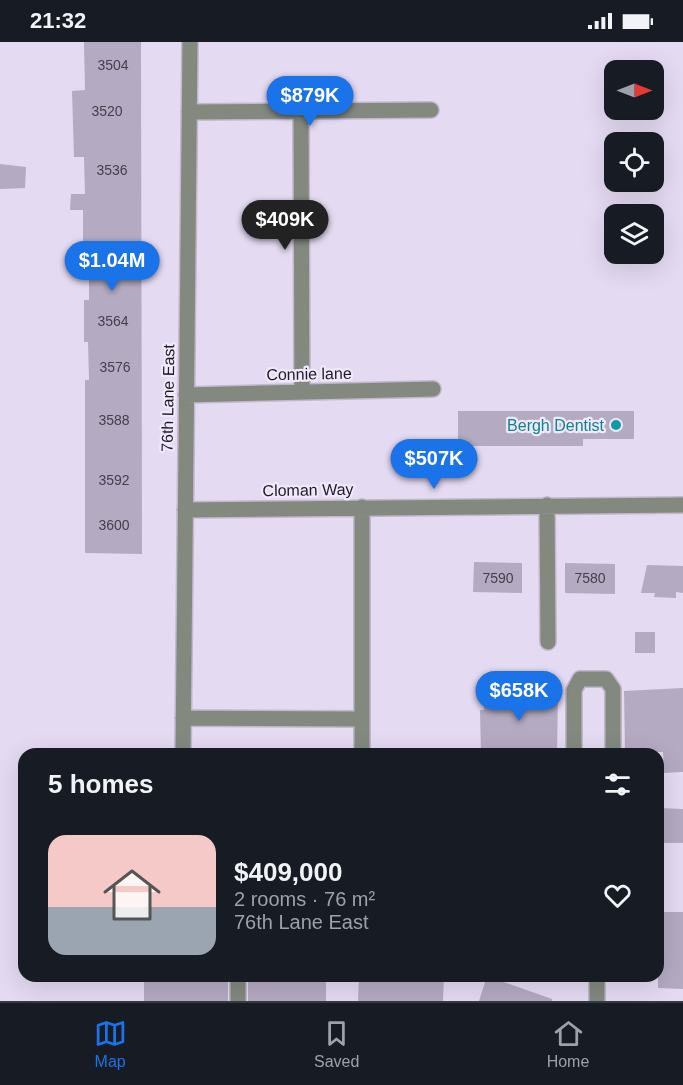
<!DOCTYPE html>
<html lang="en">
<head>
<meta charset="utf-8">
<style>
	:root { --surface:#171b24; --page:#242831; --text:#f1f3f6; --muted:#9ea1a6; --line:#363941; --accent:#1a73e8 }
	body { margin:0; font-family:Arial,sans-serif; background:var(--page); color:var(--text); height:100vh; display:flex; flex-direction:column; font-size:22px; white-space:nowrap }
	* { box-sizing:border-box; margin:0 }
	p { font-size:20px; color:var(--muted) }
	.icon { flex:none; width:33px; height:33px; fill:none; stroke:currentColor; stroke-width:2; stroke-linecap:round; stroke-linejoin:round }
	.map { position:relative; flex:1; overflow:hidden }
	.panel { position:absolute; left:18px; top:706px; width:646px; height:234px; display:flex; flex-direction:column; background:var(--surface); border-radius:18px; box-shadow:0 6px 24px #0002 }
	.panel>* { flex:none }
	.needle { width:39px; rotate:90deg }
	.fabs { position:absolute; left:604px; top:18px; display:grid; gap:12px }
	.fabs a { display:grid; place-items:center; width:60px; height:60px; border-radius:12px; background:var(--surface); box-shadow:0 6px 24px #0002; font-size:30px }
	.price { position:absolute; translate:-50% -51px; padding:0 14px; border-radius:21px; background:var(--accent); color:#fff; font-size:20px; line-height:39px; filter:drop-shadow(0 2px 3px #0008) }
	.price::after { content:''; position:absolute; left:50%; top:36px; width:18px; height:14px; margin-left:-9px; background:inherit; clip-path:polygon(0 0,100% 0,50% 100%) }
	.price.active { background:#222; color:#fff }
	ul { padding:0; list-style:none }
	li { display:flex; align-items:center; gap:18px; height:150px; padding:0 30px }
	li+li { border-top:2px solid var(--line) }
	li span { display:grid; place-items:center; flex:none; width:168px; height:120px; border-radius:18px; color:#555 }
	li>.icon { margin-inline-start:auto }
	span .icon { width:72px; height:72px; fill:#fffc; stroke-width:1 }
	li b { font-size:26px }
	h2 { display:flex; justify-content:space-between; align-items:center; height:72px; padding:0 30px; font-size:26px }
	.status { display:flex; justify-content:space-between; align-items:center; height:42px; padding:0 30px; background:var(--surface); direction:ltr }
	.status svg { height:16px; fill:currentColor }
	.menu { display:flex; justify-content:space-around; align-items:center; height:84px; border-top:2px solid var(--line); background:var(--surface); font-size:16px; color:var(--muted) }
	.menu a { display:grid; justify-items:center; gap:3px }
	.menu .active { color:var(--accent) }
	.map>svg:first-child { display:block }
	.building { fill:#b4aac2 }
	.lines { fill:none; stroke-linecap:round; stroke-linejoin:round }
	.minor-casing { stroke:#c1b8cd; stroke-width:18 }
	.minor { stroke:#83897f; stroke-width:15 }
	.culture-dot { fill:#0f9aa8; stroke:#f0e8fc; stroke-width:2 }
	.labels { text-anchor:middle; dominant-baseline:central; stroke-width:4.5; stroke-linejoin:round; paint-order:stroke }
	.number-label { font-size:14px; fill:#443f4c }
	.street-label { font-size:16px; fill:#1f1b24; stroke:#f0e8fc }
	.culture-label { font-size:16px; fill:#0d838f; stroke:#f0e8fc; text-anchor:end }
</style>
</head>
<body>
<div class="status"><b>21:32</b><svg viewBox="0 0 49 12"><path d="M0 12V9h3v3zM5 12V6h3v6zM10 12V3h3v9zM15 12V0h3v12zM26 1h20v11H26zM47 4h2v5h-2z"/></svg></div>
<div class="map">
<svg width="683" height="959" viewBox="0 0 683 959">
	<rect width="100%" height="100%" fill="#e4daf2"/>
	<!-- building -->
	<path class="building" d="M84,0H141L142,512L85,511V338H89L88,300H84V258H89V220L83,221V168H70L71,152H85L84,115H74L72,49L85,48Z
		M0,122L26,125L25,146L0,147Z
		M458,369H634V397H583V404H458Z
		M474,520L522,521V551L473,550Z
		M565,521L615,522V552L565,551Z
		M647,523L683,524V551L676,550V556L654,555L655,551H641Z
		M635,590H655V611H635Z
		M683,646V730L664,731L663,710H625L624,649Z
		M484,647L558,649L557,712H481L480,668H484Z
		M658,766L683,767V801H658Z
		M658,870H683V947L658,946Z
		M144,934H228V959H144Z
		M248,934H326V959H248Z
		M359,934H444L443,959H358Z
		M487,934L552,957V959H479Z"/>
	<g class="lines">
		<!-- minor casing -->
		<g class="minor-casing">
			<path id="minor" d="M301,69L302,349
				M189,70L431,68
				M186,353L433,347
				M547,463L548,600
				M362,465V712
				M185,468L683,463
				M183,676L362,677
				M183,712L190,0
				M574,712V648L580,637H606L613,647V712
				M238,934V959
				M597,959V934"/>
		</g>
		<!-- minor -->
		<use href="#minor" class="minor"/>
	</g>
	<!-- markers -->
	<circle class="culture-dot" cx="616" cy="383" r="6"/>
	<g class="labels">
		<!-- number labels -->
		<g class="number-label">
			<text x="113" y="23">3504</text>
			<text x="107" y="69">3520</text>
			<text x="112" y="128">3536</text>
			<text x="113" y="279">3564</text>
			<text x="115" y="325">3576</text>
			<text x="114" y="378">3588</text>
			<text x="114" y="438">3592</text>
			<text x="114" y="483">3600</text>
			<text x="498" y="536">7590</text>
			<text x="590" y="536">7580</text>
		</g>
		<!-- street labels -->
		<g class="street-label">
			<text transform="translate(309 332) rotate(-1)">Connie lane</text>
			<text transform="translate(168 356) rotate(-89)">76th Lane East</text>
			<text transform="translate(308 448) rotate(-1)">Cloman Way</text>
		</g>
		<!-- culture labels -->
		<g class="culture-label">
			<text x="604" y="383">Bergh Dentist</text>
		</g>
	</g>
</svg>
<div class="fabs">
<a><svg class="needle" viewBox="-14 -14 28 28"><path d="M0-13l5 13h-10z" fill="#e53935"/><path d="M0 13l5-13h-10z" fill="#9ea1a6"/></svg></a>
<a><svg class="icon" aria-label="locate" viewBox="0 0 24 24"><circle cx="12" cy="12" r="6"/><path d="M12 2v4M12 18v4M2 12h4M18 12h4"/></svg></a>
<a><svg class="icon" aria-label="layers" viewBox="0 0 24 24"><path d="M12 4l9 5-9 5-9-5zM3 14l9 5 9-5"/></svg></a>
</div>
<b class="price" style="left:310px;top:85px">$879K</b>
<b class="price active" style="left:285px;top:209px">$409K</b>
<b class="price" style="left:112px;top:250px">$1.04M</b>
<b class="price" style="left:434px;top:448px">$507K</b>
<b class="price" style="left:519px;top:680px">$658K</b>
<section class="panel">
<h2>5 homes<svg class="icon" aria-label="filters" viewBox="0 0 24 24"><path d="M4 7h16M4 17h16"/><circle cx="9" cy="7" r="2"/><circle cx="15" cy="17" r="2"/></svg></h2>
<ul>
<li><span style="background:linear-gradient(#f6c9c9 60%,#9aa5b1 0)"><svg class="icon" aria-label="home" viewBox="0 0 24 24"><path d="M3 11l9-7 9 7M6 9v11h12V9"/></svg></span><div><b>$409,000</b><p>2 rooms · 76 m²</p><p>76th Lane East</p></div><svg class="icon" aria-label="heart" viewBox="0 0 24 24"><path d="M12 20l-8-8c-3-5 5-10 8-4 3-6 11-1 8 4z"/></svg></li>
</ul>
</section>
</div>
<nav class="menu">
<a class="active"><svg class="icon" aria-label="map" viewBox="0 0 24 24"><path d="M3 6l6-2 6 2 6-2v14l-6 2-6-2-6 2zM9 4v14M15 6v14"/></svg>Map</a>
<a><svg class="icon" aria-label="saved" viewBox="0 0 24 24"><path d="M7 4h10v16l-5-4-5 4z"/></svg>Saved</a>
<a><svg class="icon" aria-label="home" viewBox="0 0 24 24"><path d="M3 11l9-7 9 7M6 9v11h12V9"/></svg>Home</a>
</nav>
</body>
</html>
